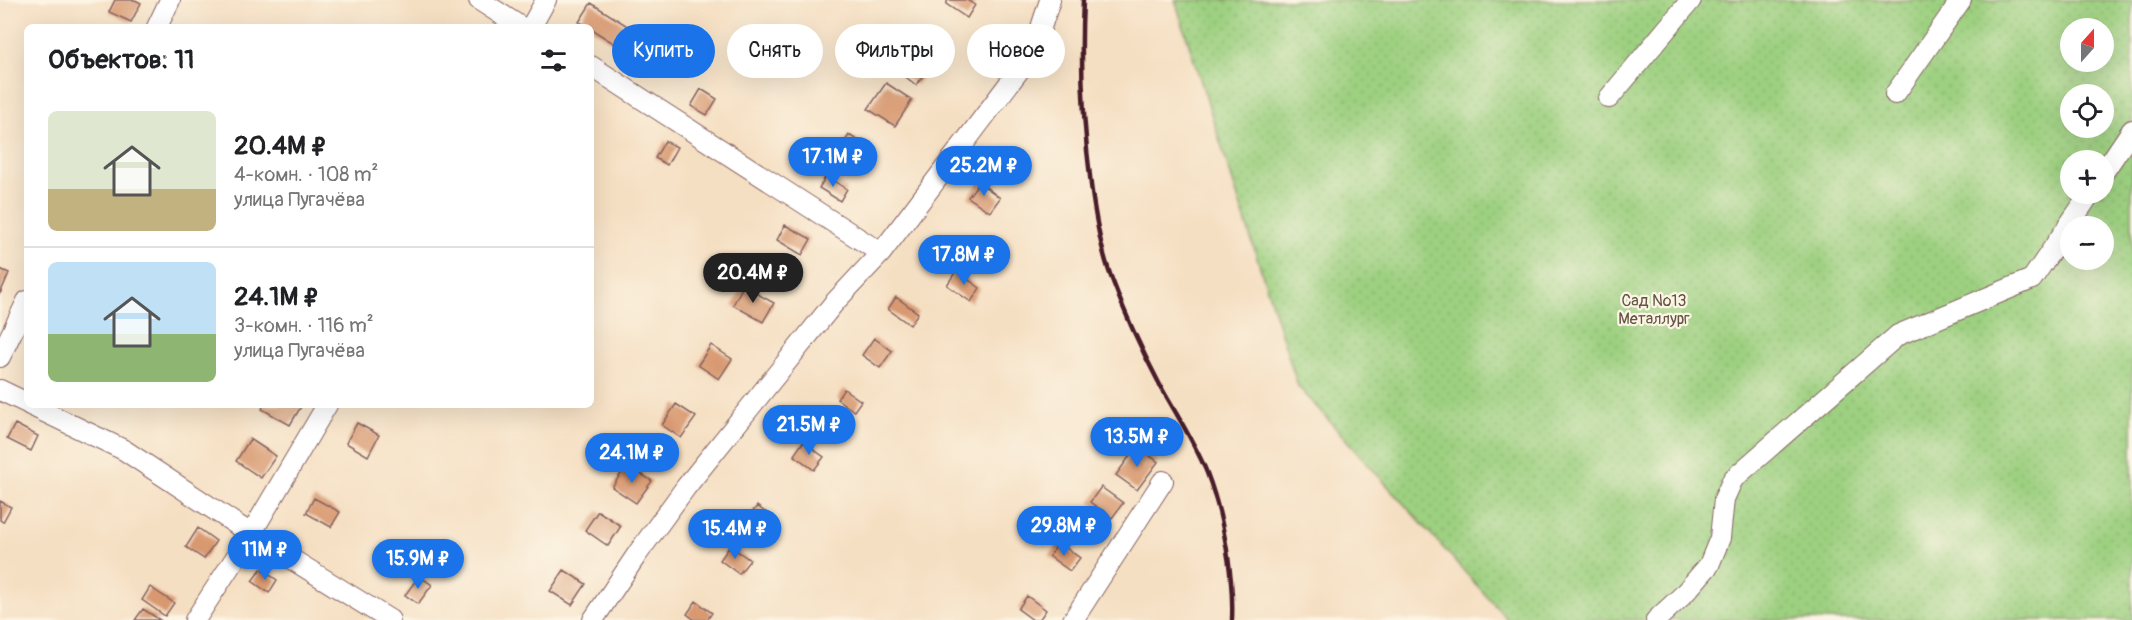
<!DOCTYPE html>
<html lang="ru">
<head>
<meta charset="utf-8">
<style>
	:root { --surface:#fff; --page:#f6f6f6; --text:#202124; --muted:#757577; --line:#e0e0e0; --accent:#1a73e8 }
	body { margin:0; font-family:Pangolin,sans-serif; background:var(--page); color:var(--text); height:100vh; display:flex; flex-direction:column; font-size:22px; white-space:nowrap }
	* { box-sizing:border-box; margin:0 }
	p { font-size:20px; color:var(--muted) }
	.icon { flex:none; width:33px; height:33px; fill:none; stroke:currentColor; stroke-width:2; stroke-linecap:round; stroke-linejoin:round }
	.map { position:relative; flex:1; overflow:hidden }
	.panel { position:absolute; left:24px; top:24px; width:570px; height:384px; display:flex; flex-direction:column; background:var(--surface); border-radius:9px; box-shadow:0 6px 24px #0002 }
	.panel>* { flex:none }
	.hud { position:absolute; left:612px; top:24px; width:570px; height:54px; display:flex; gap:12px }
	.needle { width:39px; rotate:21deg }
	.tools { position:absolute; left:2060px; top:18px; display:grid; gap:12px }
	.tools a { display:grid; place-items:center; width:54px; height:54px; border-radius:50%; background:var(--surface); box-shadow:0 6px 24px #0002; font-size:30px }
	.price { position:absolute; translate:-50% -51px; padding:0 14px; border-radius:21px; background:var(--accent); color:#fff; font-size:20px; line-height:39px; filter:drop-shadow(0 2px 3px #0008) }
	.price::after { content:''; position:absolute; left:50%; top:36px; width:18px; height:14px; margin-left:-9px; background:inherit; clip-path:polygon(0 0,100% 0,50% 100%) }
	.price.selected { background:#222; color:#fff }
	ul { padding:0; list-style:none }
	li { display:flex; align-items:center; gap:18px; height:150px; padding:0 24px }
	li+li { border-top:2px solid var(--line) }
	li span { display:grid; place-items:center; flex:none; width:168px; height:120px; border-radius:9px; color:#555 }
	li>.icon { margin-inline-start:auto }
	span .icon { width:72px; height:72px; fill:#fffc; stroke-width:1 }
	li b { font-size:26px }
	h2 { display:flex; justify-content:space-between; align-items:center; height:72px; padding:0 24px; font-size:26px }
	.pill { padding:0 21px; border-radius:27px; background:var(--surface); box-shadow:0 6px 24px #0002; font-size:21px; line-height:54px }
	.pill.selected { background:var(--accent); color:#fff }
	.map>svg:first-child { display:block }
	.garden { fill:url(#garden-dots); stroke:#747856; stroke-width:1.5; fill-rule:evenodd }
	.building { fill:#d8986f }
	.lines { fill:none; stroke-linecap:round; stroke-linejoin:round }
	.minor-casing { stroke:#866260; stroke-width:22 }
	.minor { stroke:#fff; stroke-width:20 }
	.rail { stroke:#4a1f2b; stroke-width:4.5 }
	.labels { text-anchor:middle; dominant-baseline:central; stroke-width:4.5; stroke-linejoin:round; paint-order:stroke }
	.park-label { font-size:16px; fill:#635444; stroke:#fcf5e5 }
</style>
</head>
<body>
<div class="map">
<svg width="2132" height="620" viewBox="0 0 2132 620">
	<defs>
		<pattern id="garden-dots" width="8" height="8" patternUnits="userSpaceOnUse" patternTransform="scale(1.5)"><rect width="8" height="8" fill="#9dd080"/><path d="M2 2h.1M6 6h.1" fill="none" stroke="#89b26f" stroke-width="1.8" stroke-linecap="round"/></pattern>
	</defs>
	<rect width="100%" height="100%" fill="#fcf5e5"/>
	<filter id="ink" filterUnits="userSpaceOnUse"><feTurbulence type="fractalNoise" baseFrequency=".0167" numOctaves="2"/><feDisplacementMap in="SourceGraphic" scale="12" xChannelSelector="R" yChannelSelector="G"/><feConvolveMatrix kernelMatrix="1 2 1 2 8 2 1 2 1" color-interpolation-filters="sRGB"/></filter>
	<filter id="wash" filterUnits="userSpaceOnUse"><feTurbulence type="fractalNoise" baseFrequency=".008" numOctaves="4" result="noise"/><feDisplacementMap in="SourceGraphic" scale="24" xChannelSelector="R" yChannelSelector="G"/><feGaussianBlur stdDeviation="1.35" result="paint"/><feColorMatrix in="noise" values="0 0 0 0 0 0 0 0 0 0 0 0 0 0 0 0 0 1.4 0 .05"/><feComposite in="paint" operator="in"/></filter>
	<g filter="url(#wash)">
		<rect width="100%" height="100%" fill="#f5dfc2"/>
		<!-- garden -->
		<path class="garden" d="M1175,0H2132V620H1508L1298,386ZM2070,28H2103V62H2070ZM2070,94H2103V128H2070ZM2070,160H2103V194H2070ZM2070,226H2103V260H2070Z"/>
		<g id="blocks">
			<!-- building -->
			<path class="building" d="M115,0H135L141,3L131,22L109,12Z
				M948,0H967L975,5L967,18L946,4Z
				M591,3L629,27L618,46L591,29V27L579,22Z
				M906,58L926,73L916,85L897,70Z
				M886,83L912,100L895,126L868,109Z
				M701,89L717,99L707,115L691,106Z
				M849,135L874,150L859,173L834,158Z
				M665,141L677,147L667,165L655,158Z
				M826,176L847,189L840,201L819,188Z
				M979,182L1000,198L990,212L968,197Z
				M785,225L811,239L802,255L777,240Z
				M0,269L9,273L0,294Z
				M956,271L980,288L971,302L947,285Z
				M743,286L774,303L763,322L733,305Z
				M896,297L918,313L910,325L888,309Z
				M874,338L892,351L880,368L862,355Z
				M711,345L732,359L719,379L698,365Z
				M844,389L861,401L854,411L837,399Z
				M676,404L696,417L681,438L662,425Z
				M264,405H302L290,425L262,409Z
				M357,423L379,435L368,456L346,443Z
				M15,424L38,436L31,451L7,439Z
				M250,439L276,456L261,478L236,461Z
				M803,442L824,457L814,470L794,455Z
				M1137,446L1158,462L1137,490L1116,475Z
				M627,465L652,481L636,503L612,487Z
				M1101,487L1123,503L1112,518L1090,502Z
				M314,498L340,512L331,527L306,513Z
				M0,501L11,507L3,522L0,520Z
				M757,506L777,521L767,535L747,520Z
				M598,511L621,526L608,546L585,530Z
				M198,528L216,541L204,559L186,547Z
				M1059,543L1080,558L1070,571L1049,556Z
				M730,546L750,560L739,574L720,560Z
				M261,569L277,580L269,593L252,581Z
				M564,570L586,584L572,605L550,591Z
				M419,576L432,585L418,604L405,595Z
				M150,587L174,603L165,616L142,600Z
				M1027,596L1046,610L1039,620H1033L1018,609Z
				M696,601L712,613L707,620H695L687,614Z
				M143,609L160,620H135Z"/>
		</g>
	</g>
	<g filter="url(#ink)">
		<use href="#blocks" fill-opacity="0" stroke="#866260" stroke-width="1.5"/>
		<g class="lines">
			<!-- minor casing -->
			<g class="minor-casing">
				<path id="minor" d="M479,0L521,27
					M157,27L170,0
					M531,27L546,0
					M591,66L881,253
					M1895,94L1961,0
					M1609,98L1691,0
					M2103,173L2132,130
					M0,357L27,301
					M0,390L27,403
					M30,405L124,450L251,534L390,620
					M195,620L251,534L327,405
					M593,620L638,553L686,487L834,303L881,253L1033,52L1050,0
					M1073,620L1163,481
					M1656,620L1683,595L1709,565L1720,538L1724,499L1733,479L1898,335L2032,279L2090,194"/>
			</g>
			<!-- minor -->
			<use href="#minor" class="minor"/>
			<!-- rail -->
			<path class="rail" d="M1083,0C1080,62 1083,124 1091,185C1095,215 1100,246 1110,274C1124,312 1141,349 1160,385C1176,414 1195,443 1207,473C1223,515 1234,576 1232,620"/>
		</g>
	</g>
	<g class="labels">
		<!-- park labels -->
		<g class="park-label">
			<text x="1654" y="301">Сад №13<tspan x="1654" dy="18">Металлург</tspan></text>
		</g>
	</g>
</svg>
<div class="tools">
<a><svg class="needle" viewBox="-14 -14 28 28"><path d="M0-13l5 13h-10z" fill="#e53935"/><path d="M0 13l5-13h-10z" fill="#757577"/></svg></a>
<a><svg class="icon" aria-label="locate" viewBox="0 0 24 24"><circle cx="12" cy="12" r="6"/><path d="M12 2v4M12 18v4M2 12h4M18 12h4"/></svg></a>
<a>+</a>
<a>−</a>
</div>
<b class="price" style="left:833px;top:188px">17.1M ₽</b>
<b class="price" style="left:984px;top:197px">25.2M ₽</b>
<b class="price" style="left:964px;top:286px">17.8M ₽</b>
<b class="price selected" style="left:753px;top:304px">20.4M ₽</b>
<b class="price" style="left:809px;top:456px">21.5M ₽</b>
<b class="price" style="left:1137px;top:468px">13.5M ₽</b>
<b class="price" style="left:632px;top:484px">24.1M ₽</b>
<b class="price" style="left:1064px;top:557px">29.8M ₽</b>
<b class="price" style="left:735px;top:560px">15.4M ₽</b>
<b class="price" style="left:265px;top:581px">11M ₽</b>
<b class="price" style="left:418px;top:590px">15.9M ₽</b>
<div class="hud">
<a class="pill selected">Купить</a>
<a class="pill">Снять</a>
<a class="pill">Фильтры</a>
<a class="pill">Новое</a>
</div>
<section class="panel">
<h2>Объектов: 11<svg class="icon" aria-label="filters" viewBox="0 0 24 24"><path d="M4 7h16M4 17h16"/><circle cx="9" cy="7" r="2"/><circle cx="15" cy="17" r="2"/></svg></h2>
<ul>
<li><span style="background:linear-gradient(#dfe7d0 65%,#c2b280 0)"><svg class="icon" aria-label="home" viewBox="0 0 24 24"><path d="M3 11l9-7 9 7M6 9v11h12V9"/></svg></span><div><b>20.4M ₽</b><p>4-комн. · 108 m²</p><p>улица Пугачёва</p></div></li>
<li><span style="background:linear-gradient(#bfe0f5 60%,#8fb573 0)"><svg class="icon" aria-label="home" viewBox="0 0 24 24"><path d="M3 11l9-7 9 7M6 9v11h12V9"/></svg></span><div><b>24.1M ₽</b><p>3-комн. · 116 m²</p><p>улица Пугачёва</p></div></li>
</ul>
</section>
</div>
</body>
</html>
